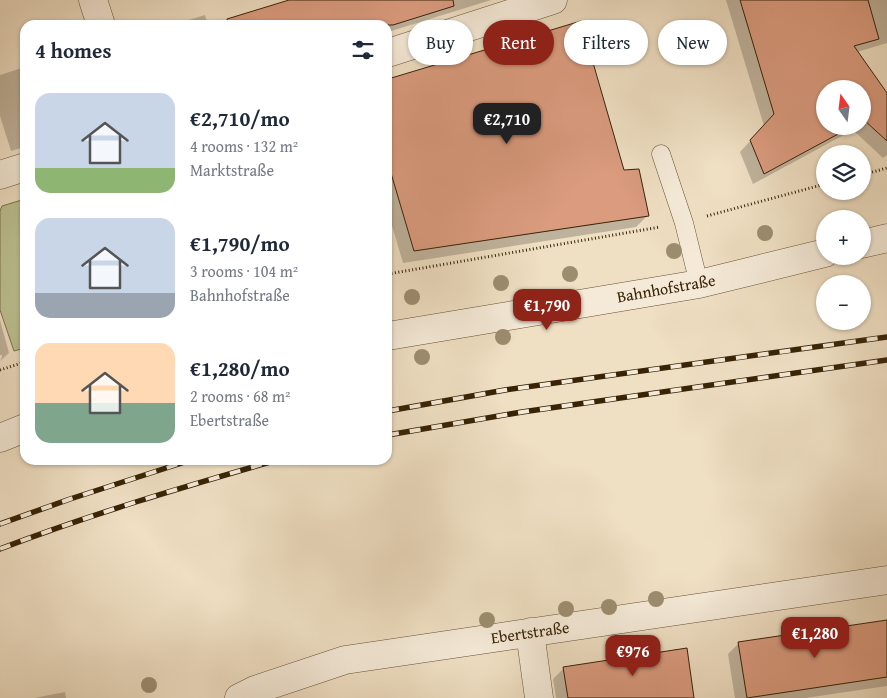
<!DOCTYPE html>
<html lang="en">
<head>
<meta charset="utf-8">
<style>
	:root { --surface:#fff; --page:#f6f6f7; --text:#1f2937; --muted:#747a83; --accent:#8f2418 }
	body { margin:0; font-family:"Gentium Book Plus",serif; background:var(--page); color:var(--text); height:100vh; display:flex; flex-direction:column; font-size:19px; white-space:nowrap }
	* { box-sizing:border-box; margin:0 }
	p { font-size:16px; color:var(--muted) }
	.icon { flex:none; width:28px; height:28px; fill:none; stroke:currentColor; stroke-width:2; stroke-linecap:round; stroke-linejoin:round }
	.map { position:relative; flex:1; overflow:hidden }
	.sheet { position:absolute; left:20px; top:20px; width:372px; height:445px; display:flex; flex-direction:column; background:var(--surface); border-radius:15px; box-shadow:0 1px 4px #0004 }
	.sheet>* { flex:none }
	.banner { position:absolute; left:408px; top:20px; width:404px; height:45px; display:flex; gap:10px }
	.needle { width:32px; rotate:346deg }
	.controls { position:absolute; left:816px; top:80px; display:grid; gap:10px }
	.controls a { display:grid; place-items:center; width:55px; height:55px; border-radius:50%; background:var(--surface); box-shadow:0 1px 4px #0004; font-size:25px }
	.price { position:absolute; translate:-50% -42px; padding:0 11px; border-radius:10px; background:var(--accent); color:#fff; font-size:16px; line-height:32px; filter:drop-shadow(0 1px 2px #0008) }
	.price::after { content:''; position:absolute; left:50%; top:30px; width:15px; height:11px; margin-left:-8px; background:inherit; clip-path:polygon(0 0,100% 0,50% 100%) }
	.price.active { background:#222; color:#fff }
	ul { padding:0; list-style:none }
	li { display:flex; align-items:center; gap:15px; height:125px; padding:0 15px }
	li span { display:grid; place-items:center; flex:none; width:140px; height:100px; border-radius:15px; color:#555 }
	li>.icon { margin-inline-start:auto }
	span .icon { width:60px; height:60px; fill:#fffc; stroke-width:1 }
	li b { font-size:21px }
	h2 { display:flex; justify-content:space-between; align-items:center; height:60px; padding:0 15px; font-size:21px }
	.chip { padding:0 18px; border-radius:22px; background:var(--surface); box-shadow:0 1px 4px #0004; font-size:18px; line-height:45px }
	.chip.active { background:var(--accent); color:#fff }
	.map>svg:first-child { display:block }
	.green { fill:#bcc192; stroke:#7a724c }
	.shadow { fill:#0003; fill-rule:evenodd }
	.building { fill:#da9b7e; stroke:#382307 }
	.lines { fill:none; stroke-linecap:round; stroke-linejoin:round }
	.lane-casing { stroke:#665236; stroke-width:19 }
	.street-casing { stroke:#665236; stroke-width:29 }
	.path { stroke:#382307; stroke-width:3; stroke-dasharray:1 2.5; stroke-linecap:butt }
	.lane { stroke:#f5ead8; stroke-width:18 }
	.street { stroke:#f5ead8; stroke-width:28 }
	.rail-casing { stroke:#382307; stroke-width:5.5 }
	.rail { stroke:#f5ead8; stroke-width:4; stroke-dasharray:11; stroke-linecap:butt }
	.tree { fill:#9c8d6f }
	.labels { text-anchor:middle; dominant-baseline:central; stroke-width:4; stroke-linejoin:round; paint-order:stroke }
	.street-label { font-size:16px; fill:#382307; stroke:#f5ead8 }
</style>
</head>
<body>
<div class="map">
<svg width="887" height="698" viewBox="0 0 887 698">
	<rect width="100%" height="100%" fill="#efdfc3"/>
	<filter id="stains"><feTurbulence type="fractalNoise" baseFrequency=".004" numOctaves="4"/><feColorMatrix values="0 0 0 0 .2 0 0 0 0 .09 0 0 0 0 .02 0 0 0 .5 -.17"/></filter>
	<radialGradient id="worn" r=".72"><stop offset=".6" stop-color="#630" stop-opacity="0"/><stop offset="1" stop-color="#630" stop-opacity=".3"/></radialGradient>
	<!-- green -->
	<path class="green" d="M25,199V348L14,351L0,310V211L2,206Z"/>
	<!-- shadow -->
	<path class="shadow" d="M294,0H491L388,32V25H213Z
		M726,0H887V43L857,52L887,95V155L883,158L853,130L753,184L740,152L764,126ZM825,89H862V126H825Z
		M205,15L208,25H173Z
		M580,23L623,171L648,215L636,227L403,263L388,212V80Z
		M25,67V147L11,151L0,116V75Z
		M0,320L9,353L0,361L2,357V355H0Z
		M887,622V686L805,698H735L728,654L739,643Z
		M564,668L693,698H556L553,679Z
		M65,692L66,698H34Z"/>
	<!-- building -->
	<path class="building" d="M289,0H453L454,6L393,25H228L227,19Z
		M740,0H868L879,39L854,46L887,93V141L864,120L862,121V89H825V126H853L764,174L750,140L774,114Z
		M581,21L624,170L639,169L649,216L414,251L388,163V79Z
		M887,620V677L747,698L738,642Z
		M687,648L694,698H568L563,667Z"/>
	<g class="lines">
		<!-- lane casing -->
		<g class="lane-casing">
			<path id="lane" d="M661,154L684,223L699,284"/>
		</g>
		<!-- street casing -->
		<g class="street-casing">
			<path id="street" d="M93,0L101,25
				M388,53L553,0
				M0,175L25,167
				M862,244L887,238
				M388,336L699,284L825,253
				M0,438L25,428
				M530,632L539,698
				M239,698L255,690L345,660L887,580"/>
		</g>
		<!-- path -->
		<path class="path" d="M862,175L887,168
			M707,216L825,184
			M388,274L660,227
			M0,370L25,362"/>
		<!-- lane -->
		<use href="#lane" class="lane"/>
		<!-- street -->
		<use href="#street" class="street"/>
		<!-- rail casing -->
		<g class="rail-casing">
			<path id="rail" d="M388,411L505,390L887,337
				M388,435L522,412L887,360
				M0,524L70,499L191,460
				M0,549C91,514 183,487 277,460"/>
		</g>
		<!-- rail -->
		<use href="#rail" class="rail"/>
	</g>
	<!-- trees -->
	<g class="tree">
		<circle cx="765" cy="233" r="8"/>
		<circle cx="674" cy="251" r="8"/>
		<circle cx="570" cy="274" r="8"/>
		<circle cx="501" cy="283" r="8"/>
		<circle cx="412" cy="297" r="8"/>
		<circle cx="503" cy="337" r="8"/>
		<circle cx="422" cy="357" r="8"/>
		<circle cx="656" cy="599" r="8"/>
		<circle cx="609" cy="607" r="8"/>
		<circle cx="566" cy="609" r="8"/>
		<circle cx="487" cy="620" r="8"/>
		<circle cx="149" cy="685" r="8"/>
	</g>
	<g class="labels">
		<!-- street labels -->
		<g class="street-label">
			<text transform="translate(666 288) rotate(-10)">Bahnhofstraße</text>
			<text transform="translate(530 632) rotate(-8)">Ebertstraße</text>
		</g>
	</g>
	<rect width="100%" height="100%" filter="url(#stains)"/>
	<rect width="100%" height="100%" fill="url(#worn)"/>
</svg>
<div class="controls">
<a><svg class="needle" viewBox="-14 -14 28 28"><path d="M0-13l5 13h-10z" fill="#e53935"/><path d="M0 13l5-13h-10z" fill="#747a83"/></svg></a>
<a><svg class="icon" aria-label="layers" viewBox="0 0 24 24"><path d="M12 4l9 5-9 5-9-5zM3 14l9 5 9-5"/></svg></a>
<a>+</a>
<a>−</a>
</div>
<b class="price active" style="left:507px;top:145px">€2,710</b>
<b class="price" style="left:547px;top:331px">€1,790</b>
<b class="price" style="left:815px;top:659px">€1,280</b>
<b class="price" style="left:633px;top:677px">€976</b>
<div class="banner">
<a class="chip">Buy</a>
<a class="chip active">Rent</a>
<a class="chip">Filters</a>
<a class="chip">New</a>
</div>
<section class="sheet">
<h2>4 homes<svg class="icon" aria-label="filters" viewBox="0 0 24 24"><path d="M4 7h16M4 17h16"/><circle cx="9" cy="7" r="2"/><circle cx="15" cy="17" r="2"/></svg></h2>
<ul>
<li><span style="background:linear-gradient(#c9d6e8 75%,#8fb573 0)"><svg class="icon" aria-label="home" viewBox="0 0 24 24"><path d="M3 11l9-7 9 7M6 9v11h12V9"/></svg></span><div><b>€2,710/mo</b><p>4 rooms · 132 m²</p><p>Marktstraße</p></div></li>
<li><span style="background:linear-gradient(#c9d6e8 75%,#9aa5b1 0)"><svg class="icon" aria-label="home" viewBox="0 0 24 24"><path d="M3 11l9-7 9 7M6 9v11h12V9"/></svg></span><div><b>€1,790/mo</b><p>3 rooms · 104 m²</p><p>Bahnhofstraße</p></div></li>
<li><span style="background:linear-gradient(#ffd9b3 60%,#7fa58c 0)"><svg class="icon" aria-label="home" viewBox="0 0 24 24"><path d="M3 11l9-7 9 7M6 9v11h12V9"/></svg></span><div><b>€1,280/mo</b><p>2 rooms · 68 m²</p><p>Ebertstraße</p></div></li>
</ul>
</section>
</div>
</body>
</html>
